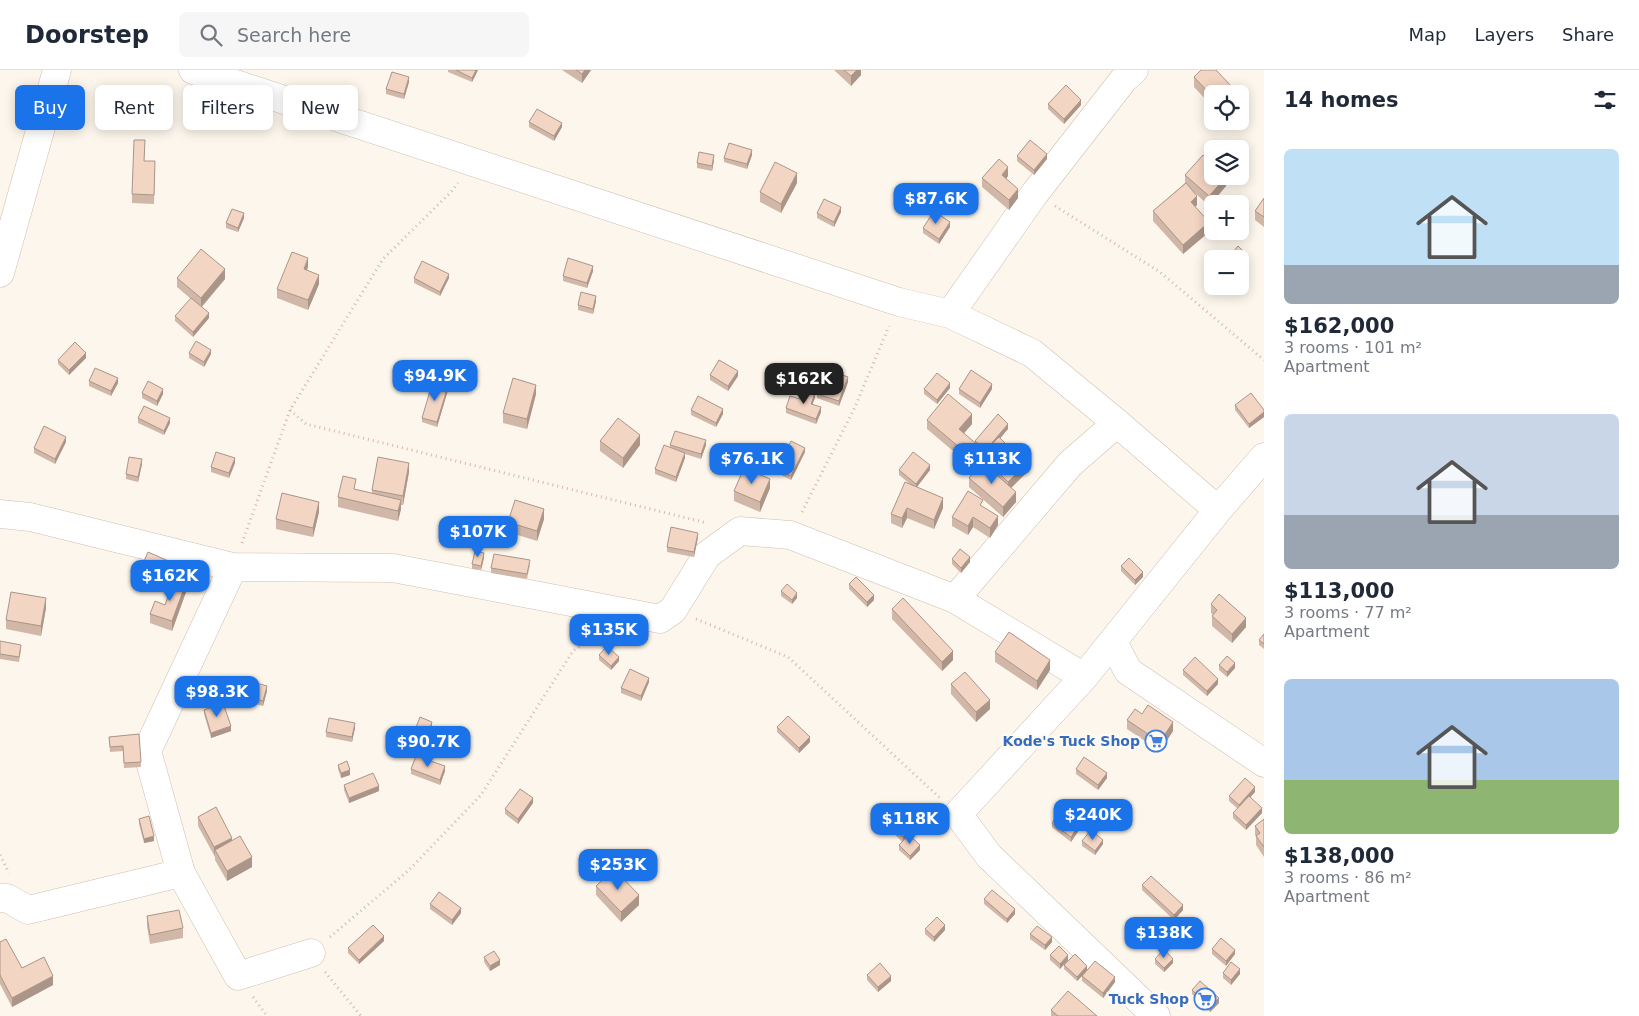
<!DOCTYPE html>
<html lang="en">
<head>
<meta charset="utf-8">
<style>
	:root { --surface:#fff; --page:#f6f6f7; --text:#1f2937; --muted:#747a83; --line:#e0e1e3; --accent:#1a73e8 }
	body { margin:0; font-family:"DejaVu Sans",sans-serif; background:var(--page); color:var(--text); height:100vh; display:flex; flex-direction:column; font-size:19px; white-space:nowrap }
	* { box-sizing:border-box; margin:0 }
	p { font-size:16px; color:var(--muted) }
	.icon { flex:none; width:28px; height:28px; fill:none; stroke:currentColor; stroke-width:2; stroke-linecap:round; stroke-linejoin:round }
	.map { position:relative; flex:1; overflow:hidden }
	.drawer { display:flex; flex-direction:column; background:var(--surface); width:375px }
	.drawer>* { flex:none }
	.hud { position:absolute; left:15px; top:15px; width:475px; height:45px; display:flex; gap:10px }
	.buttons { position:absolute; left:1204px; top:15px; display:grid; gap:10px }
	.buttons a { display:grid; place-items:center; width:45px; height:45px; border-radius:8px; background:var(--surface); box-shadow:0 2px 12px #0003; font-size:25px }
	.price { position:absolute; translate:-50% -42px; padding:0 11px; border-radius:10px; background:var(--accent); color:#fff; font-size:16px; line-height:32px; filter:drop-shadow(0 1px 2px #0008) }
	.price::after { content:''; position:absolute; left:50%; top:30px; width:15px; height:11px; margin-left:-8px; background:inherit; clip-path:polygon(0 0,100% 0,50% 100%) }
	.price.on { background:#222; color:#fff }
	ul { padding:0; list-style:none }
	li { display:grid; align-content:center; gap:10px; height:265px; padding:0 20px }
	li span { display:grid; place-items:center; height:155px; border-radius:8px; color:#555 }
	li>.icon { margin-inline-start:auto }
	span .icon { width:90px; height:90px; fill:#fffc; stroke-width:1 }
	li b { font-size:21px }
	h2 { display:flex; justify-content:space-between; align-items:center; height:60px; padding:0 20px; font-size:21px }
	.chip { padding:0 18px; border-radius:8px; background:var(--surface); box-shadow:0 2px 12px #0003; font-size:18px; line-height:45px }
	.chip.on { background:var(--accent); color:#fff }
	header { display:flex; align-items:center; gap:30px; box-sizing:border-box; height:70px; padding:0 25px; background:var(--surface); border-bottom:1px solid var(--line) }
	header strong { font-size:24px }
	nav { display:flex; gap:28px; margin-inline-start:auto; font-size:18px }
	.search { width:350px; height:45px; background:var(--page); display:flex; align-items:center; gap:12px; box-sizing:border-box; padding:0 18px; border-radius:8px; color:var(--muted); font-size:19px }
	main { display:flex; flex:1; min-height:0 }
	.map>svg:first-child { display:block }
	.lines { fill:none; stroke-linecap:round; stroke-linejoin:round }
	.minor-casing { stroke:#d1beb0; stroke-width:29 }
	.path { stroke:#d9b8a5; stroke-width:3; stroke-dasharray:1 4; stroke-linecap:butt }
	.minor { stroke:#fff; stroke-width:28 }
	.wall { fill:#d1b7a8 }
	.shaded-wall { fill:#aa9588 }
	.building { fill:#f3d5c3; stroke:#aa9588 }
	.labels { text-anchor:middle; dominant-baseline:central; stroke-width:5; stroke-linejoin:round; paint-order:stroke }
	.shop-label { font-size:14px; font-weight:bold; fill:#366cbe; stroke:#fffaf3; text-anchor:end }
</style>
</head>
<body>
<header>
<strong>Doorstep</strong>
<div class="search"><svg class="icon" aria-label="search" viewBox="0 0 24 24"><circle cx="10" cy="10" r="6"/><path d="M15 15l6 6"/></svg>Search here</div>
<nav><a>Map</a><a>Layers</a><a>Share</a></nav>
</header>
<main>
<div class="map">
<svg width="1264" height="946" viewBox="0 0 1264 946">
	<rect width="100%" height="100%" fill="#fdf6ec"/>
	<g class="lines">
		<!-- minor casing -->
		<g class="minor-casing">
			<path id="minor" d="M193,0L899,232L950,244L1032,283L1117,353L1218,440
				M0,203L57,0
				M950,244L1035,123L1124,9L1134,0
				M0,444L30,447L233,497L393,498L660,549L673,540L707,485L740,461L790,465L955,529L1084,607
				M233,497L147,681L181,803L238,906L311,883
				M955,529L1070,394L1117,353
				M1113,572L1128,601L1264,693
				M0,828H7L28,840L181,803
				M1156,946L989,786L958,744L1084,607L1218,440L1264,387"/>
		</g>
		<!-- path -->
		<path class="path" d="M1055,136L1160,202L1264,290
			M290,340L306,354L707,453
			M802,442L855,337L889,256
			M242,473L290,340L383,189L451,122L458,113
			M696,549L788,587L940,728
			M0,785L9,803
			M330,867L409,800L481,725L573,581L598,564
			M325,902L361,946
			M253,927L267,946"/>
		<!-- minor -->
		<use href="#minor" class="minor"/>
	</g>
	<!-- wall -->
	<path class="wall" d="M448,0H478L472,12L448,2Z
		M562,0H591L582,13Z
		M834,0H861V5L851,16Z
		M1194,7L1233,24H1212V36L1194,17Z
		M409,12L404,29L386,24V19Z
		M1048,34L1081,35L1064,54L1048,39Z
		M529,52L562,57L554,71L529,57Z
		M145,80L144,91L155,101L154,134L132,133V124Z
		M752,85L747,99L724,92V88Z
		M1017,86L1047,89L1034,105L1017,91Z
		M714,90L712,101L697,98V93Z
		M1185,105L1226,116L1209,136L1194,122L1197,135L1195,137L1209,162L1183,184L1153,151V141L1185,113Z
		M1008,106L1006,109L1018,128L1009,140L982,117V108Z
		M797,113L781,143L760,132V122Z
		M1264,128V157L1255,150V141Z
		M841,142L834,157L817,148V143Z
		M244,148L238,162L226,158V153Z
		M950,157L939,174L923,163V158Z
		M308,197L307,200L319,214L308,240L277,228V219Z
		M593,201L587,218L563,211V206Z
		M177,208L225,209L202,237L209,248L193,267L175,251V246L191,229L177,217Z
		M414,208H449L440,226L414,213Z
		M596,231L593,244L578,240V235Z
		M189,283L211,284L204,297L189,288Z
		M86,288L69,305L58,294V290Z
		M710,305L738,306L728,321L710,310Z
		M89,311L118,313L111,326L89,316Z
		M848,312L839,336L817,328V324Z
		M950,318L937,334L924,324V319Z
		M959,319H992L980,338L959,324Z
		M448,320L437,357L422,352V348Z
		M142,323L163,324L157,336L142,328Z
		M536,324L527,359L503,353V343Z
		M815,328L812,334L821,342L816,354L786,343V338L800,329Z
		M1235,335L1264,340V347L1249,358L1235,340Z
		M691,340L723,344L716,357L691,345Z
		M138,348L170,353L164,365L138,353Z
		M927,350L972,354L964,363L975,373V371L1008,359L1000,368L1026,403L1011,418L1016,432L1003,447L969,417V408L981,393V385L983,383L980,380V387L972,397L927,359Z
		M600,371L640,375L623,398L600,381Z
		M66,372L55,394L34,383V378Z
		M670,375H706L701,389L685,384V388L676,412L655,404V399L670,378Z
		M805,382L791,410L777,403V399Z
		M235,393L229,408L211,402V397Z
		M142,394L138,412L126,409V404Z
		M899,400H930L917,417L943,438L934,459L907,448L902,458L891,453V444L910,414L899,405Z
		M409,402L403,435H401V439L398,451L338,437V427L356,420L372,423V420Z
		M770,418L760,442L734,431V421Z
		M983,437L998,455L990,468L973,457L968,465L952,456V447Z
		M319,442L313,467L276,459V449Z
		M544,449L537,471L508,462V452Z
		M501,467L498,476L488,473V468Z
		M698,467L694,487L667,482V477Z
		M484,488L481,500L472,499V494Z
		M952,489L970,492L961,503L952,494Z
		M530,495L527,509L491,503V498Z
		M142,496L182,502L179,510L186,522L172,561L150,553V544L165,535L172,514L142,501Z
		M1121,496L1143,507L1135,515L1121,501Z
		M849,514L874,530L867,537L849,519Z
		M781,521L797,528L792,534L781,526Z
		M1211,534L1246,557L1232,573L1212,556V546L1213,545L1211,543Z
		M46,538L41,566L6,559V550Z
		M892,539L953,590L942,601L892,549Z
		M1264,564V579L1259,575V570Z
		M0,571L21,580L19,592L0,589Z
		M995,582L1050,600L1037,620L995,592Z
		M599,585L619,591L611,600L599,590Z
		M1219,595L1235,598L1227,607L1219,600Z
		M1183,600L1218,614L1207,626L1183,605Z
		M649,612L641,631L621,623V618Z
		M951,614L990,639L976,652L951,624Z
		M267,621L263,636L241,630V625Z
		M204,640L231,661L211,668L204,644Z
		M1142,644L1173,661L1160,681L1127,659V650Z
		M432,657L428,669L415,665V660Z
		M777,657L810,672L799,683L777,662Z
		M355,658L352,672L326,667V662Z
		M139,664L141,697L124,698L123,681L110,682L109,667Z
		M338,695L350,705L341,708L338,699Z
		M411,699L445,701L440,715L411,704Z
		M1076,699L1107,708L1098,720L1076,704Z
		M344,715L379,721L349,733L344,720Z
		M1255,722L1250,727L1262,743L1246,760L1233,748V743L1238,739L1229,731V726Z
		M533,733L518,754L505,744V739Z
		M198,747L232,770L252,797L227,811L215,790V787L198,756Z
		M884,748L912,763L910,765L920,780L910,790L899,780V775L902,772L884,753Z
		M139,749L154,771L144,773L139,754Z
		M1264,749V787L1256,775V767L1255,765V756Z
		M1052,753L1079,760L1071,772L1052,757Z
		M1082,771L1103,774L1095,785L1082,776Z
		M1142,815L1183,840L1174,850L1142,820Z
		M596,816L639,835L621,852L596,825Z
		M984,829L1015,844L1007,853L984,834Z
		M430,834L461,843L452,855L430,839Z
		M147,846L183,858V868L150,874L147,856Z
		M925,859L945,860L934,872L925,864Z
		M1030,864L1052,872L1045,880L1030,869Z
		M384,871L359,894L348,883V878Z
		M0,872L22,898L53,915L12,937L0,914Z
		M1212,879L1235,884L1226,896L1212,884Z
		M1050,885L1068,890L1060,899L1050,890Z
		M484,887L500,895L490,901L484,892Z
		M1155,889L1173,893L1164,902L1155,894Z
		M1064,895L1087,900L1115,912L1103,928L1082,911V906L1086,902L1077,911L1064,899Z
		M1223,903L1240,904L1231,915L1223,908Z
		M867,905L891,911L878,922L867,910Z
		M1192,920L1219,933L1210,942L1192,924Z
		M1051,940L1097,946H1051Z"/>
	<!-- shaded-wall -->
	<path class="shaded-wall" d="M476,0H478L472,12V8Z
		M585,0H591L582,13V4Z
		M857,0H861V5L851,16V6Z
		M409,7V12L404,29V24Z
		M1233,18V24H1227Z
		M1081,30V35L1064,54V49Z
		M562,53V57L554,71V66Z
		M752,80V85L747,99V94Z
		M1047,84V89L1034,105V100Z
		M714,85V90L712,101V96Z
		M1008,97V106L1002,114V105Z
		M797,103V113L781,143V134Z
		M1226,107V116L1209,136V126Z
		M1018,119V128L1009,140V130Z
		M1197,126V135L1191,141V132Z
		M841,137V142L834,157V152Z
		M244,143V148L238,162V158Z
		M950,152V157L939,174V169Z
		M1209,152V162L1183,184V175Z
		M1247,185V190L1240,198V193Z
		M308,188V197L304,208V199Z
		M593,196V201L587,218V213Z
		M225,199V209L201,237V228Z
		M449,204V208L440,226V222Z
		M319,205V214L308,240V230Z
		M596,226V231L593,244V239Z
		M209,243V248L193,267V262Z
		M211,280V284L204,297V292Z
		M86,283V288L69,305V300Z
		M738,301V306L728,321V316Z
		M848,307V312L839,336V331Z
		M118,308V313L111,326V321Z
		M950,313V318L937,334V330Z
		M992,314V319L980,338V333Z
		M536,315V324L527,359V349Z
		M448,316V320L437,357V352Z
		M163,319V324L157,336V331Z
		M815,323V328L811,338V334Z
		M821,337V342L816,354V349Z
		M723,339V344L716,357V353Z
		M1264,342V347L1249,358V354Z
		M972,344V354L959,369V359Z
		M170,348V353L164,365V361Z
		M1008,354V359L986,385V380Z
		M640,365V375L623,398V388Z
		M66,367V372L55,394V389Z
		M706,370V375L701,389V384Z
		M980,377V387L972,397V388Z
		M805,378V382L791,410V406Z
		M685,383V388L676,412V407Z
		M235,388V393L229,408V403Z
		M142,389V394L138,412V407Z
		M409,393V402L403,435V426Z
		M1026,394V403L1008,421V412Z
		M930,395V400L916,418V414Z
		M770,409V418L760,442V432Z
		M1016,422V432L1003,447V437Z
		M943,428V438L934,459V450Z
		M401,430V439L398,451V441Z
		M319,432V442L313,467V458Z
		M907,438V448L902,458V448Z
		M544,439V449L537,471V461Z
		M998,446V455L990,468V458Z
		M973,447V457L968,465V456Z
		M501,462V467L498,476V471Z
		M698,463V467L694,487V482Z
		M484,483V488L481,500V496Z
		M970,487V492L961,503V498Z
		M182,497V502L177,516V511Z
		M1143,502V507L1135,515V510Z
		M186,513V522L172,561V551Z
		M797,523V528L792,534V530Z
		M874,525V530L867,537V532Z
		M46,528V538L41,566V556Z
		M1246,548V557L1232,573V564Z
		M953,581V590L942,601V592Z
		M619,587V591L611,600V596Z
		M1050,590V600L1037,620V611Z
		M1235,593V598L1227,607V602Z
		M649,608V612L641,631V626Z
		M1218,609V614L1207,626V621Z
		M267,616V621L263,636V631Z
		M990,630V639L976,652V642Z
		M432,652V657L428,669V664Z
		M1173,652V661L1160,681V672Z
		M355,653V658L352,672V667Z
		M231,656V661L211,668V663Z
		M810,667V672L799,683V678Z
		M445,696V701L440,715V710Z
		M350,700V705L341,708V703Z
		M1107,703V708L1098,720V715Z
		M379,716V721L349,733V728Z
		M1255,717V722L1239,740V735Z
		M533,728V733L518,754V749Z
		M1262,738V743L1246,760V755Z
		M1079,755V760L1071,772V767Z
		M912,758V763L903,772V767Z
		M154,766V771L144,773V769Z
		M232,768V777L215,780L214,787V777Z
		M1103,770V774L1095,785V781Z
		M920,775V780L910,790V786Z
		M252,787V797L227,811V801Z
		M639,825V835L621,852V842Z
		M1183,835V840L1174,850V845Z
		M461,838V843L452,855V850Z
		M1015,839V844L1007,853V849Z
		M945,855V860L934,872V867Z
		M384,866V871L359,894V890Z
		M1052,867V872L1045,880V875Z
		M1235,880V884L1226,896V891Z
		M1068,885V890L1060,899V894Z
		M1173,889V893L1164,902V898Z
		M500,890V895L490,901V896Z
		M1087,896V901L1077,911V907Z
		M1240,899V904L1231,915V910Z
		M53,906V915L12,937V928Z
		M891,906V911L878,922V917Z
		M1115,907V912L1103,928V923Z
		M1219,928V933L1210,942V937Z"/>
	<!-- building -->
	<path class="building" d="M456,0H476L472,8Z
		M576,0H585L582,4Z
		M844,0H857L851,6Z
		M1201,0H1216L1233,18L1227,24H1212V26L1194,7Z
		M392,2L409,7L404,24L386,19Z
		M1066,15L1081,30L1064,49L1048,34Z
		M537,39L562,53L554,66L529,52Z
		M134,70H145L144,91H155L154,125L132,124Z
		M1030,70L1047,84L1034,100L1017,86Z
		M729,73L752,80L747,94L724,88Z
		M699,82L714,85L712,96L697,93Z
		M1203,85L1212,94V106L1226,107L1209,126L1185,105Z
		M999,89L1008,97L1002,105L1018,119L1009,130L982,108Z
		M775,92L797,103L781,134L760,122Z
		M1186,113L1197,126L1191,132L1209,152L1183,175L1153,141Z
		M1264,128V147L1255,141Z
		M824,129L841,137L834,152L817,143Z
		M232,139L244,143L238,158L226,153Z
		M934,141L950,152L939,169L923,158Z
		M1238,176L1247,185L1240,193V189H1227Z
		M201,179L225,199L201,228L177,208Z
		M292,182L308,188L304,199L319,205L308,230L277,219Z
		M568,188L593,196L587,213L563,206Z
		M422,191L449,204L440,222L414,208Z
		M581,222L596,226L593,239L578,235Z
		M191,228L209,243L193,262L175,246Z
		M196,271L211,280L204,292L189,283Z
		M75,272L86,283L69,300L58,290Z
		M719,290L738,301L728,316L710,305Z
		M95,298L118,308L111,321L89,311Z
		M826,299L848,307L839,331L817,324Z
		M971,300L992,314L980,333L959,319Z
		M937,303L950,313L937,330L924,319Z
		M513,308L536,315L527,349L503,343Z
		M148,311L163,319L157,331L142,323Z
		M433,311L448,316L437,352L422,348Z
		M803,319L815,323L811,334L821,337L816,349L786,338L790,326L800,329Z
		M1251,323L1264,340V342L1249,354L1235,335Z
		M948,324L972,344L959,359L980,377L972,388L927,350Z
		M698,326L723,339L716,353L691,340Z
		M144,336L170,348L164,361L138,348Z
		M998,344L1008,354L986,380L975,371Z
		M618,348L640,365L623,388L600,371Z
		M44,356L66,367L55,389L34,378Z
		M675,361L706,370L701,384L670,375Z
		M999,367L1026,394L1008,412L981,385Z
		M791,371L805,378L791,406L777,399Z
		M664,375L685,383L676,407L655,399Z
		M216,382L235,388L229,403L211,397Z
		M913,382L930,395L916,414L899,400Z
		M129,387L142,389L138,407L126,404Z
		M378,387L409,393L403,426L372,420Z
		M982,392L1016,422L1003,437L969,408Z
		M744,398L770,409L760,432L734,421Z
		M343,406L356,409L354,419L401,430L398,441L338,427Z
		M905,412L943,428L934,450L907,438L902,448L891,444Z
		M968,421L983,430L980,435L998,446L990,458L973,447L968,456L952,447Z
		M282,423L319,432L313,458L276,449Z
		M515,430L544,439L537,461L508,452Z
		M671,457L698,463L694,482L667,477Z
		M491,459L501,462L498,471L488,468Z
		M960,479L970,487L961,498L952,489Z
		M475,481L484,483L481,496L472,494Z
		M148,482L182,497L177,510L174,509L173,510L142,496Z
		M494,484L530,490L527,504L491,498Z
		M1129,488L1143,502L1135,510L1121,496Z
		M856,507L874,525L867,532L849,514Z
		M174,509L186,513L172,551L150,544L155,531L165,535Z
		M787,514L797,523L792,530L781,521Z
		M11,522L46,528L41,556L6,550Z
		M1219,524L1246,548L1232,564L1212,546L1217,540L1211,534Z
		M903,528L953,581L942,592L892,539Z
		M1009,562L1050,590L1037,611L995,582Z
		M1264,564V574L1259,570Z
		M0,571L21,575L19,587L0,584Z
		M607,576L619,587L611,596L599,585Z
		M1227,586L1235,593L1227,602L1219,595Z
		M1195,587L1218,609L1207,621L1183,600Z
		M630,599L649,608L641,626L621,618Z
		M965,602L990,630L976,642L951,614Z
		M246,610L267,616L263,631L241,625Z
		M223,633L231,656L211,663L204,640Z
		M1148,635L1173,652L1160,672L1127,650L1135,639L1142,644Z
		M788,646L810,667L799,678L777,657Z
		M420,647L432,652L428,664L415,660Z
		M329,648L355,653L352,667L326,662Z
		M139,664L141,692L124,693L123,676L110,677L109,667Z
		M416,686L445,696L440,710L411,699Z
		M1084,687L1107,703L1098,715L1076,699Z
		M347,691L350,700L341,703L338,695Z
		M373,703L379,716L349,728L344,715Z
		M1245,708L1255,717L1239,735L1229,726Z
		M520,719L533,728L518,749L505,739Z
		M1249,726L1262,738L1246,755L1233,743Z
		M216,737L232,768L214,777L198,747Z
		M893,739L912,758L903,767L884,748Z
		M1060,741L1079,755L1071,767L1052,753Z
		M149,746L154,766L144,769L139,749Z
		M1264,749V777L1256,766L1260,763L1255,756Z
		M1091,760L1103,770L1095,781L1082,771Z
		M909,765L920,775L910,786L899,775Z
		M240,766L252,787L227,801L215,780Z
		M614,799L639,825L621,842L596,816Z
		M1151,806L1183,835L1174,845L1142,815Z
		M992,820L1015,839L1007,849L984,829Z
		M439,822L461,838L452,850L430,834Z
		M179,840L183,858L150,865L147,846Z
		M937,847L945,855L934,867L925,859Z
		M373,855L384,866L359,890L348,878Z
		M1037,856L1052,867L1045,875L1030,864Z
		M1221,868L1235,880L1226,891L1212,879Z
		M6,869L22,898L44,887L53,906L12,928L0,905V872Z
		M1059,876L1068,885L1060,894L1050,885Z
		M1164,879L1173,889L1164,898L1155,889Z
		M494,881L500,890L490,896L484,887Z
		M1075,884L1087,896L1077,907L1064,895Z
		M1095,891L1115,907L1103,923L1082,906Z
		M1231,892L1240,899L1231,910L1223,903Z
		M880,893L891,906L878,917L867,905Z
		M1200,911L1219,928L1210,937L1192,920Z
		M1068,921L1097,946H1058L1051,940Z"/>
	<!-- icons -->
	<defs>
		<g id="supermarket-ring" transform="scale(1.125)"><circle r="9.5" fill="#fffaf3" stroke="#3f7fe0" stroke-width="1.5"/><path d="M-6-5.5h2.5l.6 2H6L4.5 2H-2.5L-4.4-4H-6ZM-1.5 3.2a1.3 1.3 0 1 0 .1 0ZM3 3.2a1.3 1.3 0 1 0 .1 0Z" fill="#3f7fe0"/></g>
	</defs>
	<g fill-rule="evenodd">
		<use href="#supermarket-ring" x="1156" y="671"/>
		<use href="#supermarket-ring" x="1205" y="929"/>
	</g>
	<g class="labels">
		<!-- shop labels -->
		<g class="shop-label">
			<text x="1140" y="671">Kode's Tuck Shop</text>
			<text x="1189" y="929">Tuck Shop</text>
		</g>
	</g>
</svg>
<div class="buttons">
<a><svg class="icon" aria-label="locate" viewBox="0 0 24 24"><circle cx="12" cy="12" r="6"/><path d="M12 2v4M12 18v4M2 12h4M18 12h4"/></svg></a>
<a><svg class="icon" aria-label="layers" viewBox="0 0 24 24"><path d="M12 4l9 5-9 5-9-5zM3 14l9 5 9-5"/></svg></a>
<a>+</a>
<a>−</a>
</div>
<b class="price" style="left:936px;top:155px">$87.6K</b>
<b class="price" style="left:435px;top:332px">$94.9K</b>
<b class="price on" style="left:804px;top:335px">$162K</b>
<b class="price" style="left:752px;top:415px">$76.1K</b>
<b class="price" style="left:992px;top:415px">$113K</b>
<b class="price" style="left:478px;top:488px">$107K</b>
<b class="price" style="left:170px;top:532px">$162K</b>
<b class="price" style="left:609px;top:586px">$135K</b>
<b class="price" style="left:217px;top:648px">$98.3K</b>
<b class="price" style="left:428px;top:698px">$90.7K</b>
<b class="price" style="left:1093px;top:771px">$240K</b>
<b class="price" style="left:910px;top:775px">$118K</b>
<b class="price" style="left:618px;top:821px">$253K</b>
<b class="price" style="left:1164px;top:889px">$138K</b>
<div class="hud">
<a class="chip on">Buy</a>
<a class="chip">Rent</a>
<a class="chip">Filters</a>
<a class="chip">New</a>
</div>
</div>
<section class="drawer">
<h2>14 homes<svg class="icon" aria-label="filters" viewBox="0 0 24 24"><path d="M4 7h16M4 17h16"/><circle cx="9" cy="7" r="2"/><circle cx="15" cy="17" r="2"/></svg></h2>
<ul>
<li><span style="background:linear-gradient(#bfe0f5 75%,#9aa5b1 0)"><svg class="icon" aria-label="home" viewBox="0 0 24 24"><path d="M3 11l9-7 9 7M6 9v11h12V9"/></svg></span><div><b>$162,000</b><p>3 rooms · 101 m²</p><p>Apartment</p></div></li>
<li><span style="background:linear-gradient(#c9d6e8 65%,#9aa5b1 0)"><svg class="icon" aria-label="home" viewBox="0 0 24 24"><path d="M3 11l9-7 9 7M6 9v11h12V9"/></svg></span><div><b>$113,000</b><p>3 rooms · 77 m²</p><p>Apartment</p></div></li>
<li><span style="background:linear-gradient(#a9c7e8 65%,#8fb573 0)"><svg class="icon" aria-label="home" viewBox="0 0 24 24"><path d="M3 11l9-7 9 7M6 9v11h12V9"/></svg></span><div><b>$138,000</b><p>3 rooms · 86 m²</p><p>Apartment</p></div></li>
</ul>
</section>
</main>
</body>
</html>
